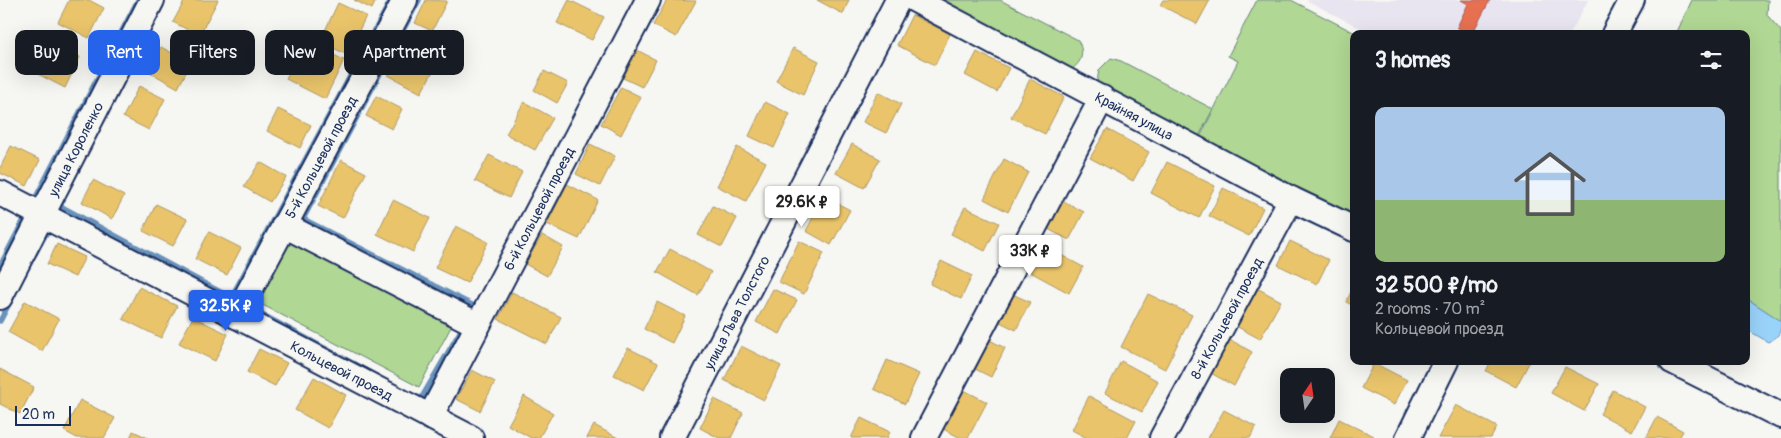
<!DOCTYPE html>
<html lang="en">
<head>
<meta charset="utf-8">
<style>
	:root { --surface:#171b24; --page:#242831; --text:#f1f3f6; --muted:#9ea1a6; --accent:#2563eb }
	body { margin:0; font-family:Pangolin,sans-serif; background:var(--page); color:var(--text); height:100vh; display:flex; flex-direction:column; font-size:19px; white-space:nowrap }
	* { box-sizing:border-box; margin:0 }
	p { font-size:16px; color:var(--muted) }
	.icon { flex:none; width:28px; height:28px; fill:none; stroke:currentColor; stroke-width:2; stroke-linecap:round; stroke-linejoin:round }
	.map { position:relative; flex:1; overflow:hidden }
	.drawer { position:absolute; left:1350px; top:30px; width:400px; height:335px; display:flex; flex-direction:column; background:var(--surface); border-radius:10px; box-shadow:0 5px 20px #0002 }
	.drawer>* { flex:none }
	.top-card { position:absolute; left:15px; top:30px; width:475px; height:45px; display:flex; gap:10px }
	.needle { width:32px; rotate:13deg }
	.fabs { position:absolute; left:1280px; top:368px; display:grid; gap:10px }
	.fabs a { display:grid; place-items:center; width:55px; height:55px; border-radius:10px; background:var(--surface); box-shadow:0 5px 20px #0002; font-size:25px }
	.scale { position:absolute; left:15px; bottom:12px; width:56px; box-sizing:border-box; padding-left:5px; border:2px solid #1b2f5e; border-top:0; font-size:14px; line-height:18px; white-space:nowrap; color:#1b2f5e; -webkit-text-stroke:4px #f6f6f2; paint-order:stroke }
	.price { position:absolute; translate:-50% -42px; padding:0 11px; border-radius:5px; background:#fff; color:#222; font-size:16px; line-height:32px; filter:drop-shadow(0 1px 2px #0008) }
	.price::after { content:''; position:absolute; left:50%; top:30px; width:15px; height:11px; margin-left:-8px; background:inherit; clip-path:polygon(0 0,100% 0,50% 100%) }
	.price.current { background:var(--accent); color:#fff }
	ul { padding:0; list-style:none }
	li { display:grid; align-content:center; gap:10px; height:265px; padding:0 25px }
	li span { display:grid; place-items:center; height:155px; border-radius:10px; color:#555 }
	li>.icon { margin-inline-start:auto }
	span .icon { width:90px; height:90px; fill:#fffc; stroke-width:1 }
	li b { font-size:21px }
	h2 { display:flex; justify-content:space-between; align-items:center; height:60px; padding:0 25px; font-size:21px }
	.chip { padding:0 18px; border-radius:10px; background:var(--surface); box-shadow:0 5px 20px #0002; font-size:18px; line-height:45px }
	.chip.current { background:var(--accent); color:#fff }
	.map>svg:first-child { display:block }
	.built { fill:#e8e4f0 }
	.green { fill:#b0d793; stroke:#668378 }
	.water { fill:#9ad3fa; stroke:#6791bc }
	.homes { fill:#e9c46a; stroke:#ab9766 }
	.shops { fill:#e76f51; stroke:#aa5c55 }
	.lines { fill:none; stroke-linecap:round; stroke-linejoin:round }
	.stream { stroke:#6791bc; stroke-width:5.5 }
	.minor-casing { stroke:#1b2f5e; stroke-width:28 }
	.minor { stroke:#f6f6f2; stroke-width:24 }
	.labels { text-anchor:middle; dominant-baseline:central; stroke-width:5; stroke-linejoin:round; paint-order:stroke }
	.street-label { font-size:14px; fill:#1b2f5e; stroke:#f6f6f2 }
</style>
</head>
<body>
<div class="map">
<svg width="1781" height="438" viewBox="0 0 1781 438">
	<rect width="100%" height="100%" fill="#f6f6f2"/>
	<filter id="ink" filterUnits="userSpaceOnUse"><feTurbulence type="fractalNoise" baseFrequency=".02" numOctaves="2"/><feDisplacementMap in="SourceGraphic" scale="10" xChannelSelector="R" yChannelSelector="G"/><feConvolveMatrix kernelMatrix="1 2 1 2 8 2 1 2 1" color-interpolation-filters="sRGB"/></filter>
	<g filter="url(#ink)">
		<!-- built -->
		<path class="built" d="M1306,0H1588L1570,34H1372Z"/>
		<!-- green -->
		<path class="green" d="M937,0H1000L1078,40C1084,52 1083,61 1072,69H1068Z
			M1257,0H1291L1357,34H1354V218L1199,139L1238,61L1228,56Z
			M1692,0H1768L1767,15L1781,31V321L1746,298V34H1676Z
			M1111,58L1121,61L1213,109L1198,138L1100,86L1097,82L1099,70Z
			M289,240L452,325L419,387L257,302Z"/>
		<!-- water -->
		<path class="water" d="M1746,298L1781,321C1781,333 1779,337 1768,342L1746,329Z"/>
		<!-- homes -->
		<path class="homes" d="M69,0H89L104,8L89,38L58,22Z
			M185,0H218L199,36L173,22Z
			M354,0H376L372,9Z
			M426,0L447,1L432,31L415,23Z
			M569,0L604,17L592,40L557,23Z
			M667,0L696,1L676,37L653,25Z
			M817,0H849L843,14Z
			M1163,0H1210L1197,24L1160,5Z
			M338,3L366,16L347,55L320,41Z
			M912,15L950,34L935,65L897,45Z
			M39,36L80,57L65,88L24,67Z
			M409,36L442,55L421,93L388,75Z
			M305,41L344,60L325,99L286,79Z
			M161,47L191,63L178,88L148,71Z
			M793,48L819,61L803,95L776,81Z
			M637,50L656,60L642,87L623,78Z
			M977,52L1009,68L997,92L965,75Z
			M544,71L568,83L557,103L534,90Z
			M1030,79L1064,97L1045,134L1011,117Z
			M139,86L165,99L149,130L123,117Z
			M621,87L641,97L621,135L601,124Z
			M878,92L901,104L886,133L863,122Z
			M376,96L402,109L392,129L366,116Z
			M524,102L553,118L535,150L506,134Z
			M765,102L790,114L774,148L749,136Z
			M278,109L311,125L300,148L267,131Z
			M1107,129L1149,152L1133,181L1090,158Z
			M590,144L615,156L600,186L576,174Z
			M852,144L880,159L864,188L836,173Z
			M11,146L40,160L27,186L0,173V168Z
			M737,147L766,162L746,201L717,186Z
			M489,155L522,172L509,198L475,181Z
			M1004,159L1028,172L1008,212L984,199Z
			M341,160L366,173L343,218L318,206Z
			M260,162L286,177L270,202L244,187Z
			M1167,162L1215,186L1199,218L1151,193Z
			M93,180L124,196L112,219L82,202Z
			M567,184L598,200L579,239L547,224Z
			M1223,188L1263,208L1249,236L1209,216Z
			M824,196L850,210L831,245L806,231Z
			M1060,199L1084,212L1069,240L1044,227Z
			M393,200L430,218L413,252L377,234Z
			M156,204L187,219L173,246L143,231Z
			M713,206L737,218L722,247L698,235Z
			M965,207L999,223L985,251L951,234Z
			M456,226L488,242L467,283L435,268Z
			M209,232L241,248L227,275L195,259Z
			M542,235L563,247L547,276L525,264Z
			M799,241L824,253L804,294L779,282Z
			M1290,241L1329,260L1317,284L1278,265Z
			M1037,242L1083,267L1069,293L1023,268Z
			M57,244L85,257L75,277L47,264Z
			M670,249L711,272L698,295L657,272Z
			M941,261L972,276L961,299L930,284Z
			M1354,286V306L1346,302Z
			M139,287L177,306L161,338L123,319Z
			M1255,287L1281,301L1260,339L1234,325Z
			M773,289L797,300L780,334L756,322Z
			M512,292L561,317L547,344L498,319Z
			M1010,293L1030,302L1016,330L996,320Z
			M1148,294L1192,315L1165,369L1121,347Z
			M25,301L59,319L42,351L8,332Z
			M657,302L685,316L672,343L644,329Z
			M193,317L228,334L215,361L179,343Z
			M986,338L1005,348L991,377L971,367Z
			M1227,338L1252,352L1234,386L1209,372Z
			M741,346L781,366L764,400L724,380Z
			M628,348L658,363L644,390L614,375Z
			M259,349L287,363L275,386L247,372Z
			M887,360L919,374L905,404L874,389Z
			M1121,361L1158,381L1142,412L1105,393Z
			M1491,361H1530L1516,387L1486,371Z
			M1374,363L1407,380L1394,405L1361,388Z
			M1565,367L1599,384L1584,411L1551,393Z
			M0,369L34,387L20,414L0,404Z
			M472,370L495,382L480,411L456,399Z
			M314,377L346,395L328,428L295,410Z
			M960,388L987,402L968,438H961L939,427Z
			M1613,390L1645,407L1632,431L1600,414Z
			M524,396L553,413L539,438H531L508,425Z
			M1089,396L1136,421L1127,438H1087L1072,430Z
			M714,399L743,413L731,438H719L700,428Z
			M80,400L115,418L104,438H77L64,431Z
			M1456,405L1497,427L1491,438H1438Z
			M1224,410L1256,427L1250,438H1208Z
			M1657,417L1683,431L1679,438H1646Z
			M861,418L890,432L887,438H851Z
			M1339,419L1374,436L1373,438H1330Z
			M594,425L618,438H587Z
			M133,431L148,438H130Z"/>
		<!-- shops -->
		<path class="shops" d="M1461,0H1490L1472,34H1466L1457,27L1468,4Z"/>
		<g class="lines">
			<!-- stream -->
			<path class="stream" d="M419,0L303,219L474,306L470,314
				M35,199L138,0
				M63,200L60,206L237,301
				M35,254L49,228L52,229
				M0,266L26,216
				M231,298L391,0
				M248,307L378,377
				M0,321L12,298
				M415,396L421,399L464,325"/>
			<!-- minor casing -->
			<g class="minor-casing">
				<g id="minor">
					<path id="s1" d="M915,0L1291,199L1354,229"/>
					<path d="M1614,34L1632,0"/>
					<path id="s2" d="M0,193L471,438"/>
					<path d="M284,225L478,325"/>
					<path id="s3" d="M0,297L152,0"/>
					<path id="s4" d="M236,316L405,0"/>
					<path d="M1672,361L1781,416"/>
					<path id="s5" d="M430,417L648,0"/>
					<path id="s6" d="M672,438L898,0"/>
					<path d="M924,438L1102,98"/>
					<path id="s7" d="M1162,438L1291,199"/>
					<path d="M1408,438L1446,361"/>
				</g>
			</g>
			<!-- minor -->
			<use href="#minor" class="minor"/>
		</g>
	</g>
	<g class="labels">
		<!-- street labels -->
		<g class="street-label">
			<text stroke="none"><textPath href="#s1" startOffset="248">Крайняя улица</textPath></text>
			<text stroke="none"><textPath href="#s3" startOffset="166">улица Короленко</textPath></text>
			<text stroke="none"><textPath href="#s4" startOffset="180">5-й Кольцевой проезд</textPath></text>
			<text stroke="none"><textPath href="#s5" startOffset="235">6-й Кольцевой проезд</textPath></text>
			<text stroke="none"><textPath href="#s6" startOffset="141">улица Льва Толстого</textPath></text>
			<text stroke="none"><textPath href="#s7" startOffset="136">8-й Кольцевой проезд</textPath></text>
			<text stroke="none"><textPath href="#s2" startOffset="385">Кольцевой проезд</textPath></text>
		</g>
	</g>
</svg>
<div class="fabs">
<a><svg class="needle" viewBox="-14 -14 28 28"><path d="M0-13l5 13h-10z" fill="#e53935"/><path d="M0 13l5-13h-10z" fill="#9ea1a6"/></svg></a>
</div>
<div class="scale">20 m</div>
<b class="price" style="left:802px;top:228px">29.6K ₽</b>
<b class="price" style="left:1030px;top:277px">33K ₽</b>
<b class="price current" style="left:226px;top:332px">32.5K ₽</b>
<div class="top-card">
<a class="chip">Buy</a>
<a class="chip current">Rent</a>
<a class="chip">Filters</a>
<a class="chip">New</a>
<a class="chip">Apartment</a>
</div>
<section class="drawer">
<h2>3 homes<svg class="icon" aria-label="filters" viewBox="0 0 24 24"><path d="M4 7h16M4 17h16"/><circle cx="9" cy="7" r="2"/><circle cx="15" cy="17" r="2"/></svg></h2>
<ul>
<li><span style="background:linear-gradient(#a9c7e8 60%,#8fb573 0)"><svg class="icon" aria-label="home" viewBox="0 0 24 24"><path d="M3 11l9-7 9 7M6 9v11h12V9"/></svg></span><div><b>32 500 ₽/mo</b><p>2 rooms · 70 m²</p><p>Кольцевой проезд</p></div></li>
</ul>
</section>
</div>
</body>
</html>
